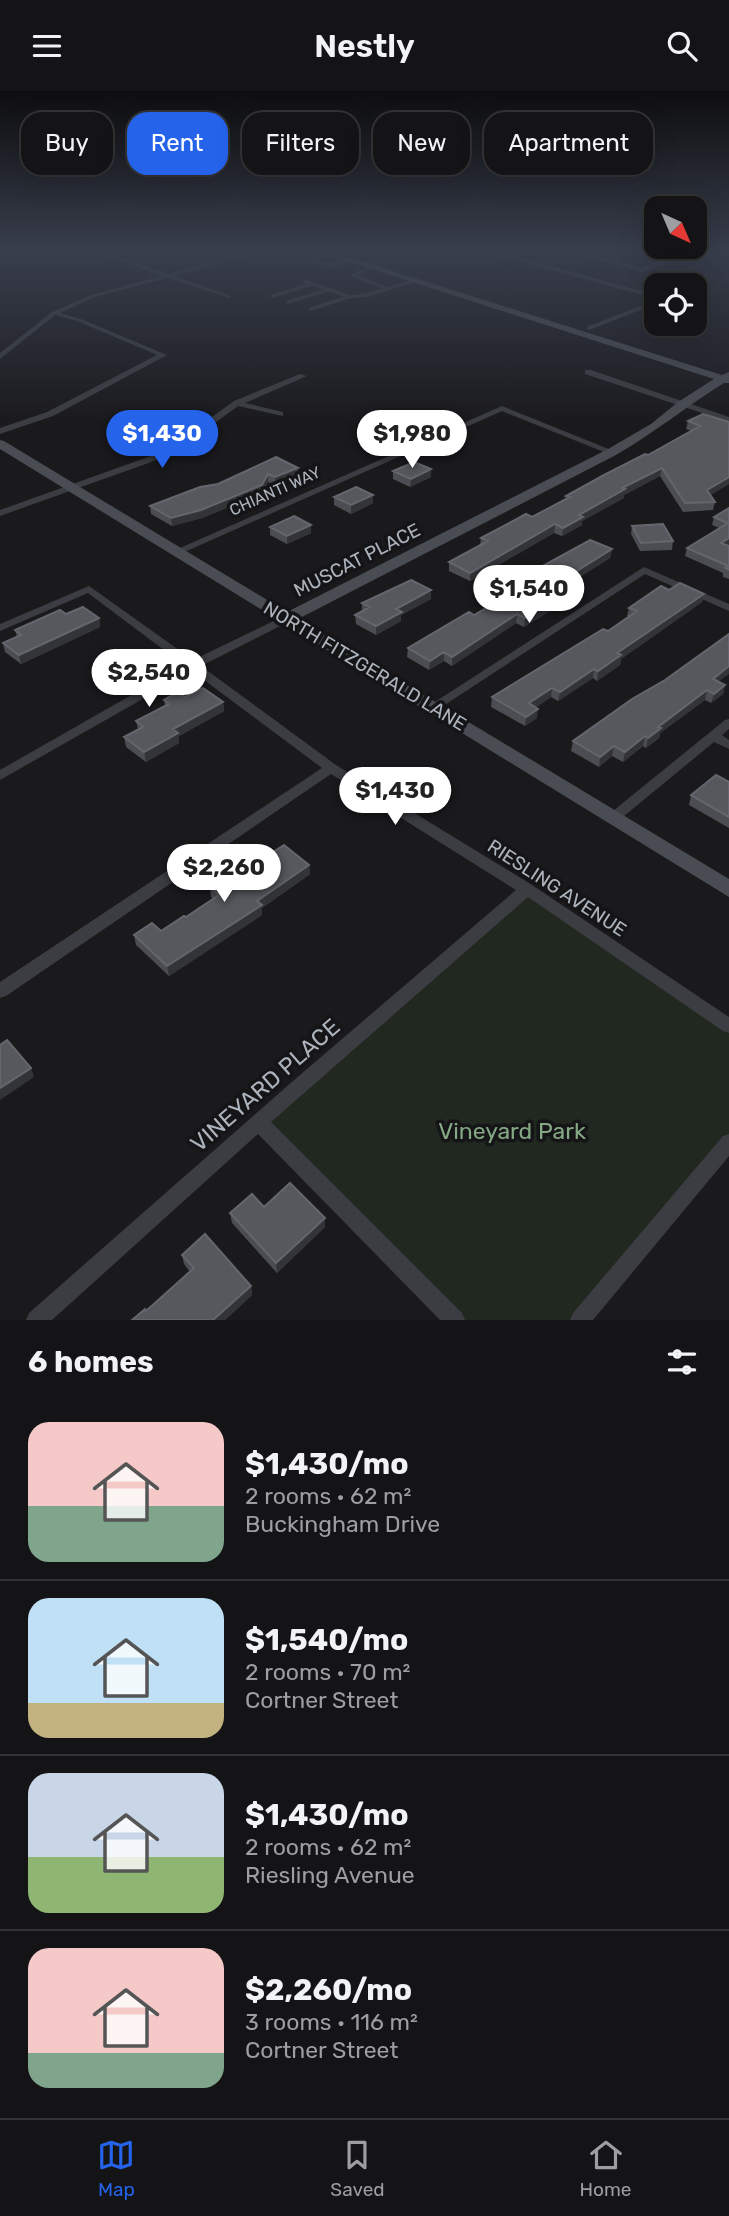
<!DOCTYPE html>
<html lang="en">
<head>
<meta charset="utf-8">
<style>
	:root { --surface:#141416; --page:#1d1d1f; --text:#f1f3f6; --muted:#9d9ea1; --line:#333335; --accent:#2563eb }
	body { margin:0; font-family:Rubik,sans-serif; background:var(--page); color:var(--text); height:100vh; display:flex; flex-direction:column; font-size:26px; white-space:nowrap }
	* { box-sizing:border-box; margin:0 }
	p { font-size:23px; color:var(--muted) }
	.icon { flex:none; width:38px; height:38px; fill:none; stroke:currentColor; stroke-width:2; stroke-linecap:round; stroke-linejoin:round }
	.map { position:relative; height:1229px; overflow:hidden }
	.details { display:flex; flex-direction:column; background:var(--surface); flex:1 }
	.details>* { flex:none }
	.top-card { position:absolute; left:21px; top:21px; width:688px; height:63px; display:flex; gap:14px }
	.needle { width:46px; rotate:136deg }
	.fabs { position:absolute; left:644px; top:105px; display:grid; gap:14px }
	.fabs a { display:grid; place-items:center; width:63px; height:63px; border-radius:14px; background:var(--surface); box-shadow:0 7px 28px #0002,0 0 0 2px var(--line); font-size:35px }
	.price { position:absolute; translate:-50% -60px; padding:0 16px; border-radius:24px; background:#fff; color:#222; font-size:23px; line-height:46px; filter:drop-shadow(0 2px 4px #0008) }
	.price::after { content:''; position:absolute; left:50%; top:42px; width:21px; height:16px; margin-left:-10px; background:inherit; clip-path:polygon(0 0,100% 0,50% 100%) }
	.price.selected { background:var(--accent); color:#fff }
	ul { padding:0; list-style:none }
	li { display:flex; align-items:center; gap:21px; height:175px; padding:0 28px }
	li+li { border-top:2px solid var(--line) }
	li span { display:grid; place-items:center; flex:none; width:196px; height:140px; border-radius:21px; color:#555 }
	li>.icon { margin-inline-start:auto }
	span .icon { width:84px; height:84px; fill:#fffc; stroke-width:1 }
	li b { font-size:30px }
	h2 { display:flex; justify-content:space-between; align-items:center; height:84px; padding:0 28px; font-size:30px }
	.chip { padding:0 24px; border-radius:21px; background:var(--surface); box-shadow:0 7px 28px #0002,0 0 0 2px var(--line); font-size:24px; line-height:63px }
	.chip.selected { background:var(--accent); color:#fff }
	header { display:flex; justify-content:space-between; align-items:center; height:91px; padding:0 28px; background:var(--surface); font-size:32px; font-weight:600 }
	.tab-bar { display:flex; justify-content:space-around; align-items:center; height:98px; border-top:2px solid var(--line); background:var(--surface); font-size:19px; color:var(--muted) }
	.tab-bar a { display:grid; justify-items:center; gap:4px }
	.tab-bar .selected { color:var(--accent) }
	.map>svg:first-child { display:block }
	.green { fill:#202820 }
	.lines { fill:none; stroke-linecap:round; stroke-linejoin:round }
	.lane { stroke:#3b3d42; stroke-width:3.5 }
	.street { fill:#3b3d42; fill-rule:evenodd }
	.secondary { fill:#494c52; fill-rule:evenodd }
	.wall { fill:#4b4d52 }
	.shaded-wall { fill:#333438 }
	.building { fill:#56585d; stroke:#63666c; stroke-width:2 }
	.labels { text-anchor:middle; dominant-baseline:central; stroke-width:7; stroke-linejoin:round; paint-order:stroke }
	.far-street-label { font-size:16px; fill:#acb3bc; stroke:#151518 }
	.street-label { font-size:19px; fill:#acb3bc; stroke:#151518 }
	.near-street-label { font-size:23px; fill:#acb3bc; stroke:#151518 }
	.near-park-label { font-size:23px; fill:#84a883; stroke:#151518 }
</style>
</head>
<body>
<header><svg class="icon" aria-label="menu" viewBox="0 0 24 24"><path d="M4 6h16M4 12h16M4 18h16"/></svg>Nestly<svg class="icon" aria-label="search" viewBox="0 0 24 24"><circle cx="10" cy="10" r="6"/><path d="M15 15l6 6"/></svg></header>
<div class="map">
<svg width="729" height="1229" viewBox="0 0 729 1229">
	<rect width="100%" height="100%" fill="#1a1a1d"/>
	<!-- green -->
	<path class="green" d="M357,168L612,247L355,169Z
		M527,798L729,935V1051L580,1229H455L259,1031Z"/>
	<g class="lines">
		<!-- lane -->
		<path class="lane" d="M494,161L656,206
			M331,164L310,170L332,174L350,169
			M371,176L353,184L387,198
			M305,190L350,206L367,204L414,190
			M273,205L311,193
			M288,211L328,199
			M311,218L348,206
			M589,237L656,211"/>
		<!-- street -->
		<path class="street" d="M96,161H105L168,183L248,161H258L174,185L230,205V207L167,187L95,206L60,222L81,228L167,264L53,325L0,343V337L47,321L157,264L77,230L55,224L0,268V262L52,221L91,204L161,185Z
			M573,161H583L642,177L685,161H694L642,181Z
			M585,279H591L729,326V331L585,283Z
			M300,283L307,285L245,312L283,321V325L238,315L189,351L154,370L0,425V419L148,366L183,347L234,310Z
			M502,315L616,361L609,363L502,320L180,463L176,464L171,461Z
			M644,476L729,513V520L645,483L437,619H429L427,616Z
			M89,495L193,569L282,526H290L292,528L290,530L201,575L336,674L532,794L729,926V942L723,940L528,806L271,1031L462,1222L465,1229H440L258,1043L52,1229H26L29,1222L293,990L516,799L331,683L6,905L0,907V891L322,677L192,580L0,689V679L184,574L88,502L0,540V533Z
			M729,628V638L722,644L729,649V658L714,651L618,730H608L606,727L608,724L725,629Z
			M729,1043V1065L593,1229H570L573,1222L723,1045Z"/>
		<!-- secondary -->
		<path class="secondary" d="M319,161H332L722,284L729,281V292H724C687,315 654,342 616,364L298,528L729,788V806L0,358V349L4,350L287,521L608,358L651,333L678,311L714,288Z"/>
	</g>
	<!-- wall -->
	<path class="wall" d="M688,330L729,331V393L710,404L715,411L713,419L683,421L660,385L624,404V407L582,430V434L562,445L554,442L470,490L449,480V471L480,454L481,447L532,426L565,409L566,405L648,364L691,340L686,338Z
		M298,377V385L276,394L268,391L263,402L202,427L172,435L151,423L150,415L200,396Z
		M393,380L431,386L410,396L393,388Z
		M334,406L373,412L351,423L334,414Z
		M729,417L727,455H729V488L723,486V482L685,465L687,457L719,437L712,434L714,426Z
		M632,435L673,450L672,459L640,460L631,443Z
		M270,436L311,442L287,453L270,444Z
		M612,458L610,467L578,487L577,494L556,507L555,517L524,536L516,532L452,575L444,570L429,579L407,566L408,557L474,524L538,486L539,477Z
		M431,499V508L401,524V530L376,544L356,533L355,524L362,520V512Z
		M669,499L704,503L702,511L621,568L620,574L597,590L593,587L558,610L551,606L536,616L537,627L525,635L491,616L492,606L608,540L628,526L627,525L629,517Z
		M66,523L99,527L100,536L21,573L5,561L3,552L17,546L15,539Z
		M719,591L725,594L723,603L711,612L705,609L660,642L659,647L646,657L643,655L623,671L612,665L599,676L571,660L573,650Z
		M185,606L223,611L224,620L179,645V652L146,671L126,656L124,646L138,639L136,630L165,615L164,609Z
		M729,691V737L689,714L691,704Z
		M264,767L309,774L310,783L262,817V824L169,885L136,854L134,844L161,840L186,826L213,808L211,806L210,796L240,777L239,771Z
		M264,1116L325,1136L277,1182L232,1132L230,1122Z
		M182,1164L251,1195L252,1204L225,1229H132L146,1220L190,1181L184,1173Z"/>
	<!-- shaded-wall -->
	<path class="shaded-wall" d="M298,377V385L276,394L275,386Z
		M662,377L660,385L624,404V407L582,430V434L562,445L563,437L579,424L622,397Z
		M431,378V386L410,396L411,388Z
		M268,383V391L263,402L202,427L172,435L171,427Z
		M729,386V393L705,407L707,399Z
		M373,404V412L351,423V414Z
		M555,433L554,442L470,490V482Z
		M311,434V442L287,453V445Z
		M729,447V454L719,460L721,452Z
		M612,458L610,467L578,487L577,494L547,513L548,504L572,483Z
		M431,499V508L401,524V530L376,544V535L396,518Z
		M704,503L702,511L621,568L620,574L597,590L598,580L617,562Z
		M556,508L555,517L524,536L525,527Z
		M517,523L516,532L452,575V566Z
		M99,527L100,536L21,573L19,564Z
		M444,561V570L429,579L430,570Z
		M729,575V583L710,597L713,588Z
		M594,578L593,587L558,610L560,601Z
		M725,594L723,603L711,612L714,603Z
		M552,597L551,606L528,622L529,612Z
		M707,599L705,609L660,642L659,647L646,657L648,647L658,636Z
		M223,611L224,620L179,645V652L146,671L144,661L173,638Z
		M538,618L537,627L525,635L526,626Z
		M645,645L643,655L623,671L625,661Z
		M614,655L612,665L599,676L600,666Z
		M309,774L310,783L262,817V824L169,885L167,875L257,810Z
		M31,977L34,986L0,1009V997Z
		M325,1127V1136L277,1182L276,1172Z
		M251,1195L252,1204L225,1229H213Z"/>
	<!-- building -->
	<path class="building" d="M703,323L729,331V386L707,399L715,411L685,412L662,377L622,397L625,398L579,424L583,426L563,437L555,433L470,482L449,471L488,450L481,447L526,423L532,426L570,406L566,405L604,384L645,363L648,364L700,335L688,330Z
		M276,366L298,377L275,386L268,383L262,394L201,419L171,427L150,415L200,396L218,393Z
		M414,371L431,378L411,388L393,380Z
		M356,396L373,404L351,414L334,406Z
		M729,417V447L721,452L729,455V479L725,477L728,475L687,457L728,432L714,426Z
		M294,425L311,434L287,445L270,436Z
		M663,433L673,450L641,452L632,435Z
		M590,449L612,458L572,483L578,486L548,504L556,508L525,527L517,523L452,566L444,561L430,570L408,557L469,521L474,524L517,499L547,481L539,477Z
		M411,489L431,499L396,518L402,521L376,535L355,524L370,516L362,512Z
		M680,492L704,503L617,562L621,564L598,580L594,578L560,601L552,597L529,612L538,618L526,626L492,606L603,538L608,540L637,520L629,517L661,495L669,499Z
		M83,516L99,527L19,564L3,552L21,544L15,539L60,519L66,523Z
		M729,543V575L713,588L725,594L714,603L707,599L658,636L661,637L648,647L645,645L625,661L614,655L600,666L573,650L632,608L665,589Z
		M203,597L223,611L173,638L178,642L144,661L124,646L143,636L136,630L169,613L164,609L178,601L185,606Z
		M716,684L729,691V726L691,704Z
		M284,754L309,774L257,810L262,814L167,875L134,844L152,832L161,840L184,825L186,826L219,804L210,796L243,774L239,771L255,760L264,767Z
		M7,949L31,977L0,997V954Z
		M290,1092L325,1127L276,1172L230,1122L252,1103L264,1116Z
		M205,1143L251,1195L213,1229H132L145,1218L146,1220L194,1177L182,1164Z"/>
	<!-- sky -->
	<linearGradient id="sky" x2="0" y2="1"><stop stop-color="#0e0e10"/><stop offset="0.48" stop-color="#383e4c"/><stop offset="1" stop-color="#383e4c" stop-opacity="0"/></linearGradient>
	<rect width="729" height="333" fill="url(#sky)"/>
	<g class="labels">
		<!-- far-street labels -->
		<g class="far-street-label">
			<text transform="translate(275 400) rotate(-24)">CHIANTI WAY</text>
		</g>
		<!-- street labels -->
		<g class="street-label">
			<text transform="translate(357 469) rotate(-27)">MUSCAT PLACE</text>
			<text transform="translate(365 575) rotate(31)">NORTH FITZGERALD LANE</text>
			<text transform="translate(557 797) rotate(33)">RIESLING AVENUE</text>
		</g>
		<!-- near-street labels -->
		<g class="near-street-label">
			<text transform="translate(265 994) rotate(-41)">VINEYARD PLACE</text>
		</g>
		<!-- near-park labels -->
		<g class="near-park-label">
			<text x="512" y="1040">Vineyard Park</text>
		</g>
	</g>
</svg>
<div class="fabs">
<a><svg class="needle" viewBox="-14 -14 28 28"><path d="M0-13l5 13h-10z" fill="#e53935"/><path d="M0 13l5-13h-10z" fill="#9d9ea1"/></svg></a>
<a><svg class="icon" aria-label="locate" viewBox="0 0 24 24"><circle cx="12" cy="12" r="6"/><path d="M12 2v4M12 18v4M2 12h4M18 12h4"/></svg></a>
</div>
<b class="price selected" style="left:162px;top:379px">$1,430</b>
<b class="price" style="left:412px;top:379px">$1,980</b>
<b class="price" style="left:529px;top:534px">$1,540</b>
<b class="price" style="left:149px;top:618px">$2,540</b>
<b class="price" style="left:395px;top:736px">$1,430</b>
<b class="price" style="left:224px;top:813px">$2,260</b>
<div class="top-card">
<a class="chip">Buy</a>
<a class="chip selected">Rent</a>
<a class="chip">Filters</a>
<a class="chip">New</a>
<a class="chip">Apartment</a>
</div>
</div>
<section class="details">
<h2>6 homes<svg class="icon" aria-label="filters" viewBox="0 0 24 24"><path d="M4 7h16M4 17h16"/><circle cx="9" cy="7" r="2"/><circle cx="15" cy="17" r="2"/></svg></h2>
<ul>
<li><span style="background:linear-gradient(#f6c9c9 60%,#7fa58c 0)"><svg class="icon" aria-label="home" viewBox="0 0 24 24"><path d="M3 11l9-7 9 7M6 9v11h12V9"/></svg></span><div><b>$1,430/mo</b><p>2 rooms · 62 m²</p><p>Buckingham Drive</p></div></li>
<li><span style="background:linear-gradient(#bfe0f5 75%,#c2b280 0)"><svg class="icon" aria-label="home" viewBox="0 0 24 24"><path d="M3 11l9-7 9 7M6 9v11h12V9"/></svg></span><div><b>$1,540/mo</b><p>2 rooms · 70 m²</p><p>Cortner Street</p></div></li>
<li><span style="background:linear-gradient(#c9d6e8 60%,#8fb573 0)"><svg class="icon" aria-label="home" viewBox="0 0 24 24"><path d="M3 11l9-7 9 7M6 9v11h12V9"/></svg></span><div><b>$1,430/mo</b><p>2 rooms · 62 m²</p><p>Riesling Avenue</p></div></li>
<li><span style="background:linear-gradient(#f6c9c9 75%,#7fa58c 0)"><svg class="icon" aria-label="home" viewBox="0 0 24 24"><path d="M3 11l9-7 9 7M6 9v11h12V9"/></svg></span><div><b>$2,260/mo</b><p>3 rooms · 116 m²</p><p>Cortner Street</p></div></li>
</ul>
</section>
<nav class="tab-bar">
<a class="selected"><svg class="icon" aria-label="map" viewBox="0 0 24 24"><path d="M3 6l6-2 6 2 6-2v14l-6 2-6-2-6 2zM9 4v14M15 6v14"/></svg>Map</a>
<a><svg class="icon" aria-label="saved" viewBox="0 0 24 24"><path d="M7 4h10v16l-5-4-5 4z"/></svg>Saved</a>
<a><svg class="icon" aria-label="home" viewBox="0 0 24 24"><path d="M3 11l9-7 9 7M6 9v11h12V9"/></svg>Home</a>
</nav>
</body>
</html>
